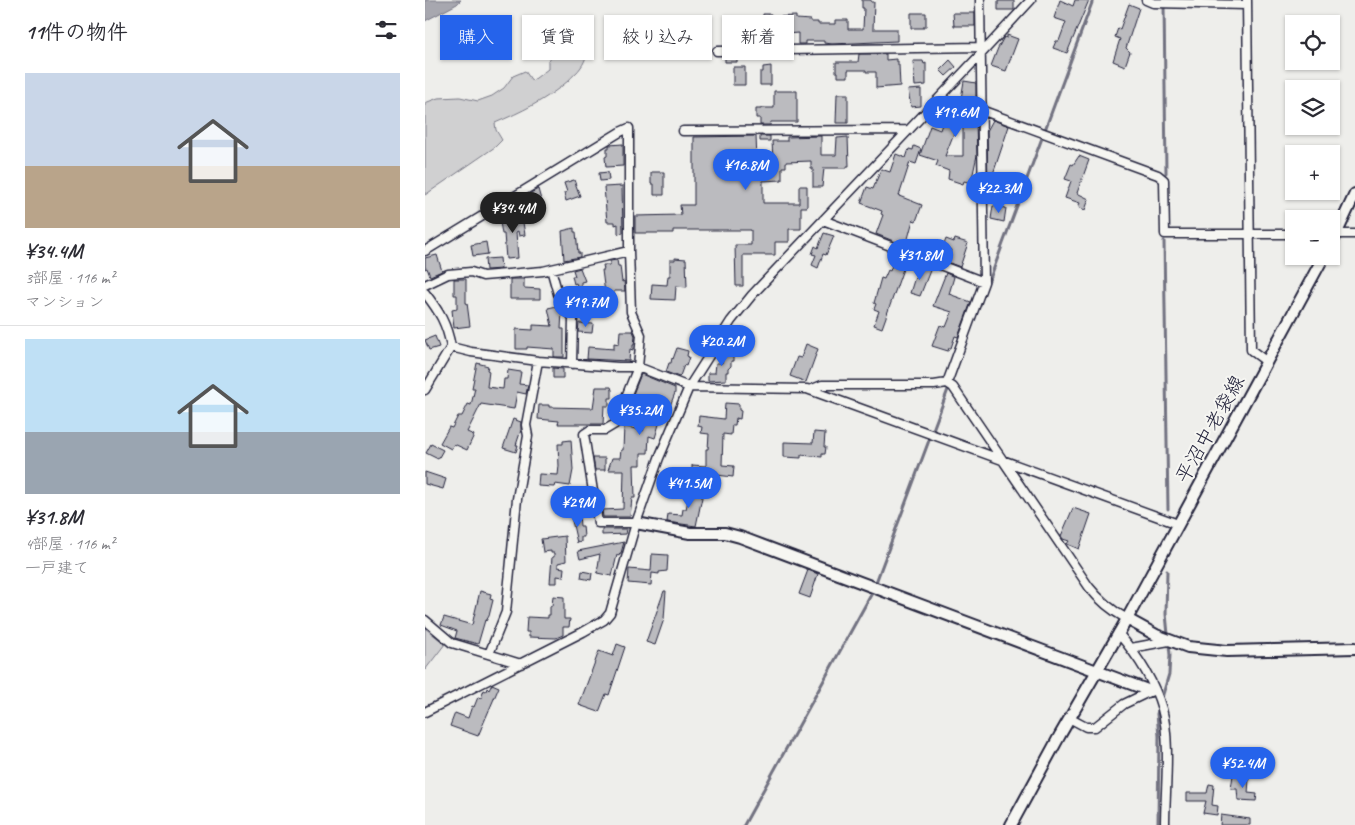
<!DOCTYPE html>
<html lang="ja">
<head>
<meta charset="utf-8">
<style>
	:root { --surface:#fff; --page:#f2f2f3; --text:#2b2b33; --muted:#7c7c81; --line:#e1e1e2; --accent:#2563eb }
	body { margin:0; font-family:Caveat,"Klee One",sans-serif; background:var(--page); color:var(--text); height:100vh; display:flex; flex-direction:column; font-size:19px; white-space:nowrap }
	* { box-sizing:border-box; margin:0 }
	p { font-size:16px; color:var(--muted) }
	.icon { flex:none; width:28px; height:28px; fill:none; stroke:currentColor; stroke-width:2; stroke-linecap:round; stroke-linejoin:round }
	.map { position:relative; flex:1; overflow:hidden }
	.drawer { display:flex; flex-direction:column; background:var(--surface); width:425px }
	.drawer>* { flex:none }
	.hud { position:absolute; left:15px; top:15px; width:475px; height:45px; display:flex; gap:10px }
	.buttons { position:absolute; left:860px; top:15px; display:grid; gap:10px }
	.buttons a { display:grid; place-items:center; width:55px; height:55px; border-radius:0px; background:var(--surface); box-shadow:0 1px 4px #0004; font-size:25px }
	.price { position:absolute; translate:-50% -42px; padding:0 11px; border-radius:18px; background:var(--accent); color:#fff; font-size:16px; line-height:32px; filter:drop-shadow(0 1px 2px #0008) }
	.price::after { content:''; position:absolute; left:50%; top:30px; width:15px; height:11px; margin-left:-8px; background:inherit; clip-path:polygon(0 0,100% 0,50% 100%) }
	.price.active { background:#222; color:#fff }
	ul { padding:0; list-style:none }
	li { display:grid; align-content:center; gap:10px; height:265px; padding:0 25px }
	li+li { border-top:1px solid var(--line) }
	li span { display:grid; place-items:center; height:155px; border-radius:0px; color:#555 }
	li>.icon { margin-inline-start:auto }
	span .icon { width:90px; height:90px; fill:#fffc; stroke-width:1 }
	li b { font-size:21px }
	h2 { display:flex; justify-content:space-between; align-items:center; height:60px; padding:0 25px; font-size:21px }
	.tag { padding:0 18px; border-radius:0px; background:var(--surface); box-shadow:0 1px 4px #0004; font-size:18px; line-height:45px }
	.tag.active { background:var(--accent); color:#fff }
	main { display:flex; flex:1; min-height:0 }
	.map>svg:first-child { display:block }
	.green { fill:#d0d0d1; stroke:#797986 }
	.water { fill:#a7a7af; stroke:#727281 }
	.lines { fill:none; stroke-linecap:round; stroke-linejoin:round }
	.stream { stroke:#727281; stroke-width:3 }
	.building { fill:#bbbbbf; stroke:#22223b; fill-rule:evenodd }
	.street-casing { stroke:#22223b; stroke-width:11 }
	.secondary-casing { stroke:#22223b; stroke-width:14 }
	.street { stroke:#f6f6f2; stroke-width:8 }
	.secondary { stroke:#f6f6f2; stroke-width:10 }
	.labels { text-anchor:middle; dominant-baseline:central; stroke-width:4; stroke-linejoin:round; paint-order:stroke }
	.street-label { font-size:20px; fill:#22223b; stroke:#f6f6f2 }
</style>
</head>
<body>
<main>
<section class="drawer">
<h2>11件の物件<svg class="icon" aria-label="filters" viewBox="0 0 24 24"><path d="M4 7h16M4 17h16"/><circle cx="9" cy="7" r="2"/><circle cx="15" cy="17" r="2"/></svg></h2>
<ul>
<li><span style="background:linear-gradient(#c9d6e8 60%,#b9a48a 0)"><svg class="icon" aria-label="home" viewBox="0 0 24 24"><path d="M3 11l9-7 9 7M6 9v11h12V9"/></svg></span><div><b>¥34.4M</b><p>3部屋 · 116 m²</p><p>マンション</p></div></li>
<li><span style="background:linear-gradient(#bfe0f5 60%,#9aa5b1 0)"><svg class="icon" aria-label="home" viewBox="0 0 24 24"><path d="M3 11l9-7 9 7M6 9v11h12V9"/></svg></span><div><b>¥31.8M</b><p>4部屋 · 116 m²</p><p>一戸建て</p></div></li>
</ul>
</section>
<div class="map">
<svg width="930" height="825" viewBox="0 0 930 825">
	<rect width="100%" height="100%" fill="#eeeeeb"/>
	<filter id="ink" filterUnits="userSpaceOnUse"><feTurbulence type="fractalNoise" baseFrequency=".02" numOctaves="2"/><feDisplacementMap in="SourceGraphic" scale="10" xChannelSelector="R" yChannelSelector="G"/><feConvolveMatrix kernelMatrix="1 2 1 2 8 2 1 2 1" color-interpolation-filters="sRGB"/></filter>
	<g filter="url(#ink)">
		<!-- green -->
		<path class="green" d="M158,39L164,46C162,53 161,60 156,67C153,72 147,76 143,81C121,100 96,112 70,123L71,130L77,140L70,147L0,195V103L13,98L35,97L53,101L67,96L79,88L88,76L100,71L107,81L123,69V60L133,52L137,42Z
			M0,628L20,644L0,670Z"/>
		<!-- water -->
		<path class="water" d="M0,0H36L32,4L0,21Z"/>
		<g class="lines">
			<!-- stream -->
			<path class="stream" d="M739,3L741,173
				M739,241L743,509
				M560,288L566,276L668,0
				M736,701L744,674L745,655L741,614L742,571
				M319,825L447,593L543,336
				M733,825L734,736L732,714L734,707"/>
		</g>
		<!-- building -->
		<path class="building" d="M437,0H446V2H449L448,29H472V41L407,44L399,43V41H380V44H373V33L335,36L334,22H338V14H346V17L371,16V19L386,20V22H393V24H410V20H423V29H438L439,8H437Z
			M635,0L648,6L650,0H664L642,53L628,48L631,41H634L641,22L629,18Z
			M573,1H589V10H573Z
			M704,4L714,8L701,48L705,52L700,66L688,61L695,39L690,37L693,28L695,29Z
			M486,13H501V26H499V28H486Z
			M528,13H550V26H529Z
			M582,35L593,39L581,71L566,66L573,48L579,37L582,38Z
			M434,54H461V60L471,59V61H473V65H474L475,86L451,88V72H441V70H423V77H413V72H411V62H433Z
			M312,56V62H300V57Z
			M525,60L531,67L521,76L515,70Z
			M488,61H498L499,64L501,63V85L490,86Z
			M346,66V85H335V72H338V67Z
			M308,67H320V85H308Z
			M539,81L551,83V113L548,122H551L552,155L546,183L539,181L538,184L523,179L524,171L511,166L513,161L495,155L505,126L515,130L521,112L524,113L528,100L538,103V99H536ZM538,110V156H520Z
			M496,89V106L486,107L483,90Z
			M349,91H372V122H346L345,125H335V118H331V109H336V108H349Z
			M412,94H423V123H411Z
			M568,120L584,126L563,189L562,131Z
			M331,136L332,162L348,161L347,141H362V137L396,136V155H411L412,138L423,137L424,166H422V168H399L397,187H388V169H386V161L361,162V167H357V180L338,181V203H374V186H382V207H376V229H364V242H350V255H318V286H311L310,245H326V230H248V233H210V216L256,215L255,205H269V137Z
			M335,136H345V141H335Z
			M198,144V166L181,167L180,157L182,156V148H184V145Z
			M489,146L496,149L491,164L485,162L474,196L497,205L491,221L488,220L481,246L451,234L458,215L456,214L457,211L436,203L442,187L448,189L456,169L465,172L471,154L481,158L484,149L488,150Z
			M654,156L664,160L652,193L664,199L660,210L653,207L655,203L640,198L646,181L640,179L646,164L648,165Z
			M183,172L184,180L175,181L174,173Z
			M226,172H239V195H229V184H226Z
			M149,180L155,196L141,201L139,193L142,192L139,183Z
			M197,186L198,233L193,234V224L190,225V222H182L179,187Z
			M113,189L119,211L107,214L102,195Z
			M568,206L581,208L579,222L566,219Z
			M96,210L100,235L94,236L93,231L91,232L93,258L81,259L79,234H77L75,222L90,219L89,212Z
			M149,228V232H151L153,253H155V257L139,260L137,231Z
			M399,233L409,236L401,255L398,254L393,268L387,265L391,255L387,254L390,246L393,248Z
			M521,239L529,242L530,239L543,243L535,267L522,262L526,250L518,247Z
			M61,242L63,254L48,256L46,245Z
			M12,255L17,271L5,276L2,268L0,269V258Z
			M75,258L76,269L61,270L60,259Z
			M250,258L261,259L262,287L251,286L250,300L226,299L227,284L242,285L243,276H245V260H250Z
			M192,260L193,266H195L197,282L199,281L200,291H189V301H181L177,270H179L178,265H185V261Z
			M498,264L506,268L495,296L485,293L490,277H493Z
			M467,265L478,269L457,328L449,325L454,311L449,309L451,304L449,303L456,278L459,279L463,270L465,271Z
			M155,268L160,281L156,282V288H153L151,283L149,284L147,276H150L148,270Z
			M521,273L529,277L524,294L546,302L533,337L530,336L526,348H524L523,351L507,346L515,325L521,327L527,312L508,306Z
			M29,279H41V303H42L45,326L29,328L27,310L32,309V295H29Z
			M85,279H99V288L115,289V299H85Z
			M132,306L133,310L137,311L136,329H139V357H129V349L102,347V349H91V329L108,330V325L127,326L123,308Z
			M154,323L168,324L167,333L153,332Z
			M195,331H208L210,336L209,345H208V350L205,349L204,361L162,359L163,347L189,349V343L194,344Z
			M10,336L14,347L4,350L0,340Z
			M381,344L393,349L381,382L365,376L372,357L376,358Z
			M252,348L263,351L262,356L264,357L261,366L259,365L255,376L254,377L241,372L244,363H246L247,358L248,359Z
			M298,350L308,351V361H306V366L303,369V372H301V380L283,381V373H290L291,363H297Z
			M52,363L63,366L62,370L64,371L62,387L78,389L79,379H82L83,370L96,372L94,384L103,385L101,394L92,392L89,409L56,404L42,432L49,435L42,450L29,444L26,449L15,443L24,427L27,428L33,416H37L43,404L46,405L50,388H47Z
			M128,368L138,369V378H128Z
			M216,374L250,388V393L241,416L237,414L230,438L224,436L223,453H216V465H209L210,498H207L205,517H178L177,510L198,509L199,470H183L187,458H195L196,450H198L199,426L218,431L224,411L204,404Z
			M171,387H186L187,390V398H184V406H179L178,424H133L134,421L113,419L114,405H124V407L168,408Z
			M300,403L314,404V410L316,411L315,419L311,418L310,425H307L306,435L298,434L297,465L309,466L308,477L267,472V465L281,466V449H283L284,434L276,433L277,427L273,426L274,416L299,419Z
			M88,419L96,422V430L91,445H93L91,452L78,448Z
			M389,432L400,433L399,447H401L400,454H397V457L376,455V458L359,457V442L388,443Z
			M146,440L148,470L145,486L130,484L129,487L113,486L114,474L133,475L134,466L133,444H138V441Z
			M6,444L18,450L13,459L1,453Z
			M168,458H180V470H170Z
			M0,472L21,479L18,489L0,484Z
			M266,487L279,488L271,526L242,522L243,514L257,515L258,509H261Z
			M648,508L666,514L654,549L642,544L644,541L638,539L636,536Z
			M154,515L155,526H158L159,537H156V542L152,543L146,516Z
			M177,529H202L201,534L177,535Z
			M140,536L141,561L133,563V567L139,568L138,577L132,576V583H125L127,557H129V553H126V551L118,552L116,539Z
			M199,542L196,553H195L194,556L192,555L187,576L172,573L175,554L155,559L153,551Z
			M227,554L243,555L242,571L234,572V574L227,573L226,585L203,583L204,569L226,571Z
			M383,570L393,574L385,598L374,594Z
			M157,571L167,573L166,580L156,578Z
			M55,591L66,594L65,599L68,600L64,616L61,621L60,620L53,644L30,638L32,631L16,625L19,617L47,625Z
			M239,591H241L239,619L230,645L221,642Z
			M128,596L139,597V619H145L144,627H138V635L131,638L104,637V632H101L102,617L123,618V615H125V606H127Z
			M192,644L200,647L184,695L181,694L174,712L154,705L174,651L188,656Z
			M67,684L74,687L53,736L25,726L30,713L43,718L47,706L49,707L53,697L56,698L59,690L61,691L62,688L64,690Z
			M808,775L815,776V778L824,779L823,793L832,794L831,801L813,800L812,789H806Z
			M784,784L789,785L787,805L793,806L792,815L778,813L781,801H762V793H782Z
			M796,815L825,819V825H795Z"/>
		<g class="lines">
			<!-- street casing -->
			<g class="street-casing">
				<path id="street" d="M721,0L728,3L822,5
					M822,0L826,350L842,362
					M292,51L555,47
					M556,110L733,175L739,180L740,234H869
					M258,131L484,130
					M398,220L559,282L555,0
					M908,234H930
					M0,251L195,132L204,128V251L206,312L216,335L213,367L190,424L180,430H165L159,434L173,523H211
					M126,269L133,294L148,318L147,364
					M0,285L23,274L46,272L58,276L118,271L204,251
					M0,293C14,311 22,324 26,347L46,352L113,361L193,367H213L264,387L382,389L753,524
					M522,383L559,282
					M0,390L26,347
					M385,390L397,385H509L522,383L528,387L664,587C675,601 686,610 702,619
					M0,620L27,643L96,664
					M693,633C712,655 729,681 737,709C746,740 740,792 740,825
					M706,648L744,641
					M64,654L81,612L92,499L103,436L101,425L113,361
					M0,712L158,632L179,620L185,613L211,523L234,458L264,387L306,321L327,295L555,55L606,0
					M644,718L661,727H670L699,704L728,690"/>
			</g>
			<!-- secondary casing -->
			<g class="secondary-casing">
				<path id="secondary" d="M906,245L930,194
					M211,523L265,533H300L315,537L725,691
					M702,619L731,635L763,647L802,651L930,648
					M586,825L635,735L702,619L899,256"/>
			</g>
			<!-- street -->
			<use href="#street" class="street"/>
			<!-- secondary -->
			<use href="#secondary" class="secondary"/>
		</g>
	</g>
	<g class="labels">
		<!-- street labels -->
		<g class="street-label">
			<text transform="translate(785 429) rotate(-61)">平沼中老袋線</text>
		</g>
	</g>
</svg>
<div class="buttons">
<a><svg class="icon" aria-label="locate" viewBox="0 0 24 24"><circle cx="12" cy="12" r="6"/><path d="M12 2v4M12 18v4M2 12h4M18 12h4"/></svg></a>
<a><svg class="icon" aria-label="layers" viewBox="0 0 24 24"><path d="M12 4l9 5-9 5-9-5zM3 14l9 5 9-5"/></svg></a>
<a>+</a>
<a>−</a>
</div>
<b class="price" style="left:531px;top:138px">¥19.6M</b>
<b class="price" style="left:321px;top:191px">¥16.8M</b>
<b class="price" style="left:574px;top:214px">¥22.3M</b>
<b class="price active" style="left:88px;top:234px">¥34.4M</b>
<b class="price" style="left:495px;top:281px">¥31.8M</b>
<b class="price" style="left:161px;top:328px">¥19.7M</b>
<b class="price" style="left:297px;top:367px">¥20.2M</b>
<b class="price" style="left:215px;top:436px">¥35.2M</b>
<b class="price" style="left:264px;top:509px">¥41.5M</b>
<b class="price" style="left:153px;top:528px">¥29M</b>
<b class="price" style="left:818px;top:789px">¥52.4M</b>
<div class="hud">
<a class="tag active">購入</a>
<a class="tag">賃貸</a>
<a class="tag">絞り込み</a>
<a class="tag">新着</a>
</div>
</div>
</main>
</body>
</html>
